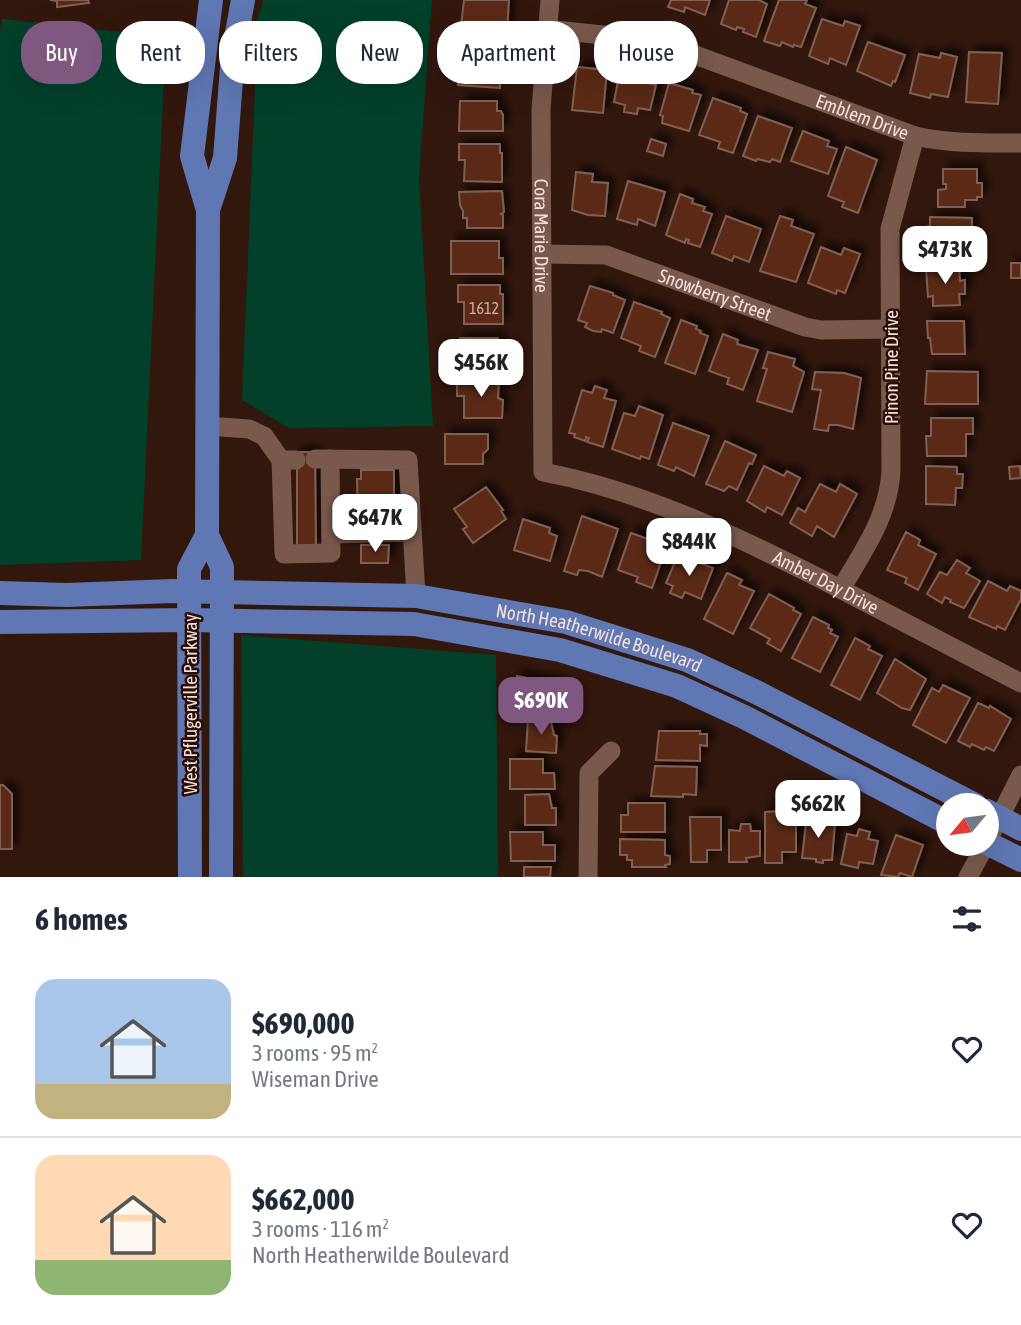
<!DOCTYPE html>
<html lang="en">
<head>
<meta charset="utf-8">
<style>
	:root { --surface:#fff; --page:#f2f2f3; --text:#1f2937; --muted:#747a83; --line:#e0e1e3; --accent:#7e587e }
	body { margin:0; font-family:"Asap Condensed",sans-serif; background:var(--page); color:var(--text); height:100vh; display:flex; flex-direction:column; font-size:26px; white-space:nowrap }
	* { box-sizing:border-box; margin:0 }
	p { font-size:23px; color:var(--muted) }
	.icon { flex:none; width:38px; height:38px; fill:none; stroke:currentColor; stroke-width:2; stroke-linecap:round; stroke-linejoin:round }
	.map { position:relative; height:877px; overflow:hidden }
	.drawer { display:flex; flex-direction:column; background:var(--surface); flex:1 }
	.drawer>* { flex:none }
	.hud { position:absolute; left:21px; top:21px; width:980px; height:63px; display:flex; gap:14px }
	.needle { width:46px; rotate:241deg }
	.controls { position:absolute; left:936px; top:793px; display:grid; gap:14px }
	.controls a { display:grid; place-items:center; width:63px; height:63px; border-radius:50%; background:var(--surface); box-shadow:0 7px 28px #0002; font-size:35px }
	.price { position:absolute; translate:-50% -60px; padding:0 16px; border-radius:14px; background:#fff; color:#222; font-size:23px; line-height:46px; filter:drop-shadow(0 2px 4px #0008) }
	.price::after { content:''; position:absolute; left:50%; top:42px; width:21px; height:16px; margin-left:-10px; background:inherit; clip-path:polygon(0 0,100% 0,50% 100%) }
	.price.on { background:var(--accent); color:#fff }
	ul { padding:0; list-style:none }
	li { display:flex; align-items:center; gap:21px; height:175px; padding:0 35px }
	li+li { border-top:2px solid var(--line) }
	li span { display:grid; place-items:center; flex:none; width:196px; height:140px; border-radius:21px; color:#555 }
	li>.icon { margin-inline-start:auto }
	span .icon { width:84px; height:84px; fill:#fffc; stroke-width:1 }
	li b { font-size:30px }
	h2 { display:flex; justify-content:space-between; align-items:center; height:84px; padding:0 35px; font-size:30px }
	.chip { padding:0 24px; border-radius:28px; background:var(--surface); box-shadow:0 7px 28px #0002; font-size:24px; line-height:63px }
	.chip.on { background:var(--accent); color:#fff }
	.map>svg:first-child { display:block }
	.green { fill:#02402a }
	.building { fill:#5a2913; stroke:#806053; stroke-width:2; filter:url(#shadow) }
	.lines { fill:none; stroke-linecap:round; stroke-linejoin:round }
	.minor { stroke:#79594c; stroke-width:19 }
	.major { stroke:#5f77b3; stroke-width:24 }
	.labels { text-anchor:middle; dominant-baseline:central; stroke-width:5; stroke-linejoin:round; paint-order:stroke }
	.number-label { font-size:16px; fill:#ccb2a7 }
	.street-label { font-size:19px; fill:#f2dfd8; stroke:#280e04 }
</style>
</head>
<body>
<div class="map">
<svg width="1021" height="877" viewBox="0 0 1021 877">
	<defs>
		<filter id="shadow"><feDropShadow dx="6" dy="-6" stdDeviation="3.5" flood-color="#0009"/></filter>
	</defs>
	<rect width="100%" height="100%" fill="#32170d"/>
	<!-- green -->
	<path class="green" d="M263,0H432L419,177L433,426L289,428L242,400L258,18Z
		M2,19L166,37L141,560L0,565V34Z
		M241,635L496,655L498,877H243Z"/>
	<!-- building -->
	<path class="building" d="M50,0H88L89,3L57,7V1Z
		M464,0H509L507,31L461,26Z
		M671,0H710L705,15L685,7L684,12L668,7Z
		M729,0H759L767,4L756,37L743,32L744,29L737,27L736,30L721,24Z
		M779,0H807L805,4L816,8L801,47L794,45L793,47L782,42L780,46L764,41Z
		M822,19L843,26L845,21L860,26L846,65L830,58L828,64L809,56Z
		M868,42L905,55L895,82L893,81L891,86L857,71Z
		M466,48L506,50L505,65H500V88L458,85L459,68L465,69Z
		M969,52L1002,53L998,104L966,102Z
		M941,53L957,57L948,97L931,94L930,98L910,93L919,54L940,58Z
		M577,67L607,70L603,113L572,110Z
		M620,71L649,78L648,83L656,85L650,110L638,108L637,114L624,112L625,105L614,102Z
		M669,83L693,90L692,93L701,95L689,131L662,123L663,116L660,115Z
		M713,98L741,108L740,111L747,114L733,153L718,148L720,142L699,135Z
		M460,101H497V111H501L503,115V131H459Z
		M758,116L792,128L780,162L772,159L770,162L757,159L756,161L743,156Z
		M803,131L829,141L827,146L837,149L828,174L791,161Z
		M651,139L666,144L663,156L647,151Z
		M459,144H500V153H502V182L464,181L465,160H459Z
		M846,147L877,160L858,213L842,207L844,202L828,196Z
		M943,169H977V183H982V197H977V200H965V207H938V190L946,189V184H943Z
		M576,172L593,174L592,182L608,183L605,216L588,215L572,210Z
		M628,181L665,192L655,226L638,219L637,225L617,219Z
		M502,191L504,212L501,214L503,215V228H467V218H463V211L460,205L459,192Z
		M680,194L693,199L692,203L705,207L703,211L712,214L700,247L688,243L689,240L686,239L685,243L666,235Z
		M726,216L761,229L749,262L734,256L732,261L712,253Z
		M780,216L793,220L791,226L814,234L796,282L760,271Z
		M930,217L972,218V233H966V256L928,255V226H930Z
		M451,241H499V258H503V274H451Z
		M821,247L841,255L844,248L860,254L845,293L837,290L836,294L808,283Z
		M1011,263H1021V278H1011Z
		M959,267L960,281L965,280V294H959L960,305L933,306V296L928,297L926,268Z
		M458,285H500V294H503V324H464V302H458Z
		M590,286L613,293V295L625,300L613,333L602,329L601,332L593,331L585,327L587,323L578,320Z
		M634,302L662,312L661,314L670,318L655,357L639,351L641,346L621,338Z
		M681,320L697,326L696,329L701,331L700,333L708,336L695,374L665,363Z
		M927,321H964L965,354H932L930,338H928Z
		M723,334L738,340L737,344L758,350L743,390L727,384L729,378L709,371Z
		M460,338H498V347L501,348V352L504,353V369H460Z
		M768,352L795,359L793,366L804,372L792,412L757,401L767,369L763,368Z
		M927,371L978,372V404H925Z
		M815,372L844,373L861,378L853,429L838,425H829L828,431L814,429L821,390L812,389Z
		M457,381H499L498,398L503,400L502,418H464V396H457Z
		M595,386L607,390L604,398L616,401L603,447L587,442L589,438L586,437L585,441L574,437L575,434L569,433L582,390L592,393Z
		M639,406L663,415L649,459L641,456L640,459L612,449L624,413L635,416Z
		M931,418H973V434H966V456H927L926,436H931Z
		M673,423L709,436L694,476L676,467L674,471L658,465Z
		M445,434H488V449L483,454V464H445Z
		M725,441L756,455L752,464L749,463L737,490L729,486L724,491L706,484Z
		M297,452H315L316,546H297Z
		M764,466L784,476L787,471L800,478L782,515L767,507L765,512L747,501Z
		M926,466L957,467V474H963L962,488H956L955,505L926,504Z
		M1020,466L1021,478L1010,479L1009,467Z
		M361,470H394V522L358,521L357,479H361Z
		M820,484L836,492L840,484L857,494L834,537L817,526L812,536L790,523L798,508L805,512Z
		M486,487L503,510L501,511L506,519L473,543L463,529L467,527L454,509Z
		M582,516L618,529L602,577L588,571L579,570L577,575L564,571Z
		M523,519L550,528L549,533L557,536L550,561L514,550Z
		M906,532L920,540L918,545L936,554L918,590L905,583L907,578L887,570Z
		M631,533L659,543L658,546L666,548L652,588L636,582L638,577L618,570Z
		M361,545H389L388,563H361Z
		M678,555L713,568L701,599L685,592L682,598L670,593L673,586L666,583Z
		M957,560L970,568L966,573L980,581L964,608L950,602L951,600L945,597L942,603L927,594L940,572L947,575Z
		M727,573L742,580L739,585L754,591L733,634L704,619Z
		M988,581L1007,591L1010,586L1021,591V599L1005,630L997,626L996,629L969,617Z
		M769,594L794,608L793,610L801,614L781,651L767,643L770,639L750,628Z
		M813,617L829,625L828,628L832,630L830,633L838,637L820,672L792,658Z
		M855,638L870,646L868,649L882,656L860,700L831,685Z
		M895,659L926,679L910,710L902,708L877,693Z
		M517,676L561,685L558,697L570,700L566,716L517,706L521,687L515,686Z
		M943,685L970,698L946,743L913,725L932,688L939,692Z
		M978,703L989,708L990,706L1011,719L994,751L986,747L984,750L972,744L970,747L958,741Z
		M528,720L551,722L554,735L557,736L556,753L526,751Z
		M659,731H700V734H707V746L700,745V761L656,760Z
		M510,759H543V773H554L555,789H510Z
		M655,766L697,767L696,795L683,794V797L651,796Z
		M0,785H3L12,794V849H0Z
		M549,794L552,808H556V825H525V795Z
		M628,803H665V832H621V815H628Z
		M784,806H796V852H782V863H765V812L784,811Z
		M807,815L817,816V821L835,823L832,860H823V863L816,862V859L802,858Z
		M690,817H721V850H707V862H691Z
		M741,824H750L751,831H760V856L746,858L747,862H729V830L740,831Z
		M859,829L870,832L868,839L878,841L873,864L859,862L858,868L841,864L847,834L857,836Z
		M510,832H543V845H555V861H511Z
		M896,835L923,845L912,877L900,873L898,877L881,875Z
		M620,839L665,840V855L670,856V864L665,865L666,867H632V860H627V855H620Z
		M524,867H551L550,877H524Z"/>
	<g class="lines">
		<!-- minor -->
		<g class="minor">
			<path id="s1" d="M550,0L541,109L543,472C643,491 732,534 821,579C888,614 954,648 1021,683"/>
			<path id="s2" d="M547,29L621,37L687,52L915,136C950,144 986,143 1021,143"/>
			<path id="s3" d="M542,254L606,255L805,327L821,330L890,329"/>
			<path d="M207,426L249,429L264,436L281,460H296"/>
			<path d="M315,459L408,460L416,596"/>
			<path d="M281,460L284,554L331,553L330,459"/>
			<path d="M331,534L412,532"/>
			<path d="M841,589C863,551 889,516 891,470L890,229L915,136"/>
			<path d="M987,842L1021,775"/>
			<path d="M588,877L589,773L611,751"/>
			<path d="M968,877L986,844"/>
		</g>
		<!-- major -->
		<g class="major">
			<path d="M211,0L192,156L208,210L207,535L222,567L221,877"/>
			<path d="M208,210L225,158L233,54L243,0"/>
			<path id="s4" d="M0,593L67,595L172,591L416,596L566,622L687,660L756,692L975,805"/>
			<path d="M0,622L190,620L414,624L560,650L677,686L744,717L948,823"/>
			<path d="M987,811L1021,829"/>
			<path d="M987,843L1021,860"/>
			<path d="M190,877L189,569L207,535"/>
		</g>
	</g>
	<g class="labels">
		<!-- number labels -->
		<g class="number-label">
			<text x="484" y="308">1612</text>
		</g>
		<!-- street labels -->
		<g class="street-label">
			<text stroke="none"><textPath href="#s2" startOffset="329">Emblem Drive</textPath></text>
			<text stroke="none"><textPath href="#s1" startOffset="236">Cora Marie Drive</textPath></text>
			<text stroke="none"><textPath href="#s3" startOffset="180">Snowberry Street</textPath></text>
			<text transform="translate(891 367) rotate(-90)">Pinon Pine Drive</text>
			<text stroke="none"><textPath href="#s1" startOffset="777">Amber Day Drive</textPath></text>
			<text stroke="none"><textPath href="#s4" startOffset="604">North Heatherwilde Boulevard</textPath></text>
			<text transform="translate(190 704) rotate(-90)">West Pflugerville Parkway</text>
		</g>
	</g>
</svg>
<div class="controls">
<a><svg class="needle" viewBox="-14 -14 28 28"><path d="M0-13l5 13h-10z" fill="#e53935"/><path d="M0 13l5-13h-10z" fill="#747a83"/></svg></a>
</div>
<b class="price" style="left:945px;top:286px">$473K</b>
<b class="price" style="left:481px;top:399px">$456K</b>
<b class="price" style="left:375px;top:554px">$647K</b>
<b class="price" style="left:689px;top:578px">$844K</b>
<b class="price on" style="left:541px;top:737px">$690K</b>
<b class="price" style="left:818px;top:840px">$662K</b>
<div class="hud">
<a class="chip on">Buy</a>
<a class="chip">Rent</a>
<a class="chip">Filters</a>
<a class="chip">New</a>
<a class="chip">Apartment</a>
<a class="chip">House</a>
</div>
</div>
<section class="drawer">
<h2>6 homes<svg class="icon" aria-label="filters" viewBox="0 0 24 24"><path d="M4 7h16M4 17h16"/><circle cx="9" cy="7" r="2"/><circle cx="15" cy="17" r="2"/></svg></h2>
<ul>
<li><span style="background:linear-gradient(#a9c7e8 75%,#c2b280 0)"><svg class="icon" aria-label="home" viewBox="0 0 24 24"><path d="M3 11l9-7 9 7M6 9v11h12V9"/></svg></span><div><b>$690,000</b><p>3 rooms · 95 m²</p><p>Wiseman Drive</p></div><svg class="icon" aria-label="heart" viewBox="0 0 24 24"><path d="M12 20l-8-8c-3-5 5-10 8-4 3-6 11-1 8 4z"/></svg></li>
<li><span style="background:linear-gradient(#ffd9b3 75%,#8fb573 0)"><svg class="icon" aria-label="home" viewBox="0 0 24 24"><path d="M3 11l9-7 9 7M6 9v11h12V9"/></svg></span><div><b>$662,000</b><p>3 rooms · 116 m²</p><p>North Heatherwilde Boulevard</p></div><svg class="icon" aria-label="heart" viewBox="0 0 24 24"><path d="M12 20l-8-8c-3-5 5-10 8-4 3-6 11-1 8 4z"/></svg></li>
</ul>
</section>
</body>
</html>
